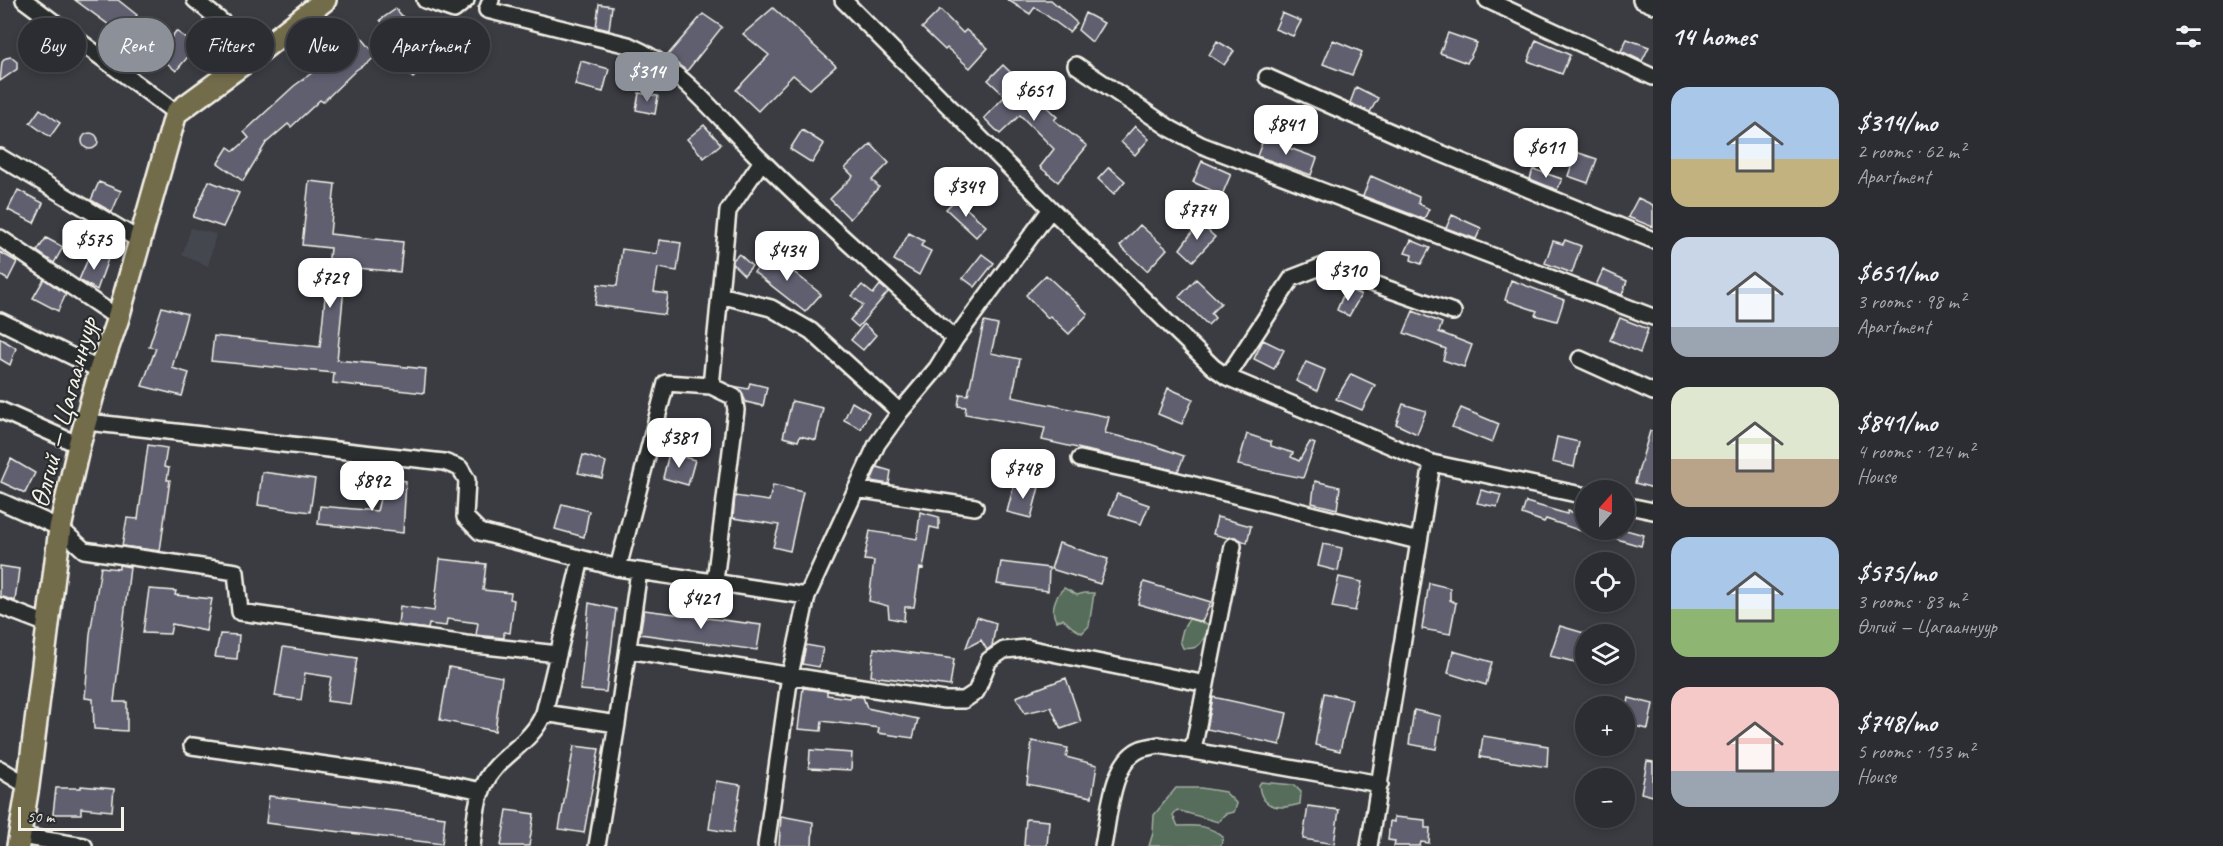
<!DOCTYPE html>
<html lang="en">
<head>
<meta charset="utf-8">
<style>
	:root { --surface:#2c2d32; --page:#38393e; --text:#f1f3f6; --muted:#a6a8ac; --line:#48494d; --accent:#8c9099 }
	body { margin:0; font-family:Caveat,sans-serif; background:var(--page); color:var(--text); height:100vh; display:flex; flex-direction:column; font-size:22px; white-space:nowrap }
	* { box-sizing:border-box; margin:0 }
	p { font-size:20px; color:var(--muted) }
	.icon { flex:none; width:33px; height:33px; fill:none; stroke:currentColor; stroke-width:2; stroke-linecap:round; stroke-linejoin:round }
	.map { position:relative; flex:1; overflow:hidden }
	.drawer { display:flex; flex-direction:column; background:var(--surface); width:570px }
	.drawer>* { flex:none }
	.top-card { position:absolute; left:18px; top:18px; width:570px; height:54px; display:flex; gap:12px }
	.needle { width:39px; rotate:21deg }
	.tools { position:absolute; left:1575px; top:480px; display:grid; gap:12px }
	.tools a { display:grid; place-items:center; width:60px; height:60px; border-radius:50%; background:var(--surface); box-shadow:0 3px 9px #0003,0 0 0 2px var(--line); font-size:30px }
	.scale { position:absolute; left:18px; bottom:15px; width:106px; box-sizing:border-box; padding-left:6px; border:3px solid #f4f1e8; border-top:0; font-size:16px; line-height:21px; white-space:nowrap; color:#f4f1e8; -webkit-text-stroke:4px #2a2d2e; paint-order:stroke }
	.price { position:absolute; translate:-50% -51px; padding:0 14px; border-radius:12px; background:#fff; color:#222; font-size:20px; line-height:39px; filter:drop-shadow(0 2px 3px #0008) }
	.price::after { content:''; position:absolute; left:50%; top:36px; width:18px; height:14px; margin-left:-9px; background:inherit; clip-path:polygon(0 0,100% 0,50% 100%) }
	.price.selected { background:var(--accent); color:#fff }
	ul { padding:0; list-style:none }
	li { display:flex; align-items:center; gap:18px; height:150px; padding:0 18px }
	li span { display:grid; place-items:center; flex:none; width:168px; height:120px; border-radius:18px; color:#555 }
	li>.icon { margin-inline-start:auto }
	span .icon { width:72px; height:72px; fill:#fffc; stroke-width:1 }
	li b { font-size:26px }
	h2 { display:flex; justify-content:space-between; align-items:center; height:72px; padding:0 18px; font-size:26px }
	.chip { padding:0 21px; border-radius:27px; background:var(--surface); box-shadow:0 3px 9px #0003,0 0 0 2px var(--line); font-size:21px; line-height:54px }
	.chip.selected { background:var(--accent); color:#fff }
	main { display:flex; flex:1; min-height:0 }
	.map>svg:first-child { display:block }
	.built { fill:#454650 }
	.green { fill:#556d5a; stroke:#a4afa1; stroke-width:1.5 }
	.building { fill:#5e5e70; stroke:#f4f1e8; stroke-width:1.5 }
	.lines { fill:none; stroke-linecap:round; stroke-linejoin:round }
	.minor-casing { stroke:#f4f1e8; stroke-width:20 }
	.highway-casing { stroke:#f4f1e8; stroke-width:26 }
	.minor { stroke:#2a2d2e; stroke-width:15 }
	.highway { stroke:#736c4b; stroke-width:21 }
	.labels { text-anchor:middle; dominant-baseline:central; stroke-width:4.5; stroke-linejoin:round; paint-order:stroke }
	.street-label { font-size:28px; fill:#f4f1e8; stroke:#2a2d2e }
</style>
</head>
<body>
<main>
<div class="map">
<svg width="1653" height="846" viewBox="0 0 1653 846">
	<rect width="100%" height="100%" fill="#3a3c42"/>
	<filter id="ink" filterUnits="userSpaceOnUse"><feTurbulence type="fractalNoise" baseFrequency=".0167" numOctaves="2"/><feDisplacementMap in="SourceGraphic" scale="12" xChannelSelector="R" yChannelSelector="G"/><feConvolveMatrix kernelMatrix="1 2 1 2 8 2 1 2 1" color-interpolation-filters="sRGB"/></filter>
	<g filter="url(#ink)">
		<!-- built -->
		<path class="built" d="M191,228L216,234L208,266L182,255Z"/>
		<!-- green -->
		<path class="green" d="M1064,588L1077,595L1084,593H1094L1089,626L1082,633L1073,628L1063,619L1056,621C1050,610 1055,596 1064,588Z
			M1189,619L1211,625C1203,638 1202,651 1183,648L1180,641L1183,629Z
			M1261,782L1294,785L1301,792L1300,804C1280,810 1261,809 1259,785Z
			M1176,788H1201L1225,792L1237,804L1234,812L1225,814L1218,822L1177,810L1173,815L1178,826C1196,825 1209,825 1223,837L1221,846H1149L1153,833L1154,815Z"/>
		<!-- building -->
		<path class="building" d="M75,0H118L137,15L133,20L167,44L176,31L197,46L176,71L145,44L142,47L127,38Z
			M1008,0H1051L1077,23L1069,32L1035,7L1030,14Z
			M599,4L612,6L609,30L596,27Z
			M773,8L836,66L810,89L793,75L758,111L736,90L769,55L743,34Z
			M396,9L409,24L394,37L380,20Z
			M940,10L963,33L966,30L988,48L970,68L947,48L945,50L922,28Z
			M1085,13L1104,23L1092,42L1078,30Z
			M1282,13L1301,21L1293,36L1275,29Z
			M703,14L722,27L687,71L667,56Z
			M1448,33L1477,43L1467,63L1440,53Z
			M361,37L377,56L356,70L323,102L320,100L291,127L288,124L266,143L243,181L218,163L228,147L234,151L249,138L244,132L294,86Z
			M1627,39L1649,47L1642,61L1621,51Z
			M1333,40L1362,52L1352,75L1323,64Z
			M1536,40L1570,55L1562,74L1528,61Z
			M1217,41L1234,51L1224,65L1209,55Z
			M396,46L420,71L413,78L388,54Z
			M11,57L17,62V69L0,81L2,62L6,58Z
			M581,61L609,69L603,92L575,85Z
			M1003,65L1057,117L1054,120L1087,146L1058,182L1040,167L1054,149L1020,115L1000,134L984,118L1005,96L988,80Z
			M1356,87L1378,98L1370,112L1350,103Z
			M639,93L658,96L655,114L636,110Z
			M40,109L60,123L50,137L30,123Z
			M704,125L721,144L704,158L687,139Z
			M1135,126L1149,139L1135,155L1121,142Z
			M802,130L824,144L812,163L790,149Z
			M82 141a8 8 0 1 1 16 0a8 8 0 1 1-16 0Z
			M1265,135L1283,141L1281,145L1317,158L1311,175L1257,156Z
			M871,144L889,163L872,180L879,187L850,219L830,199L853,176L845,168Z
			M1576,152L1597,159L1588,183L1568,176Z
			M1202,161L1231,174L1222,195L1193,182Z
			M1109,167L1125,181L1114,194L1098,179Z
			M1533,169L1562,179L1557,190L1530,179Z
			M1371,176L1419,197L1418,203L1429,209L1424,219L1363,196Z
			M209,181L239,193L223,227L193,217Z
			M309,181L335,184L330,234L403,242L400,272L346,267L337,360L426,369L424,393L333,383L334,373L211,361L214,336L320,347L330,248L302,245Z
			M99,182L121,191L112,212L91,200Z
			M18,190L43,203L34,223L8,210Z
			M1638,198L1653,205V227L1628,217Z
			M956,199L986,226L976,237L946,209Z
			M1452,215L1481,228L1476,239L1446,228Z
			M1197,221L1215,237L1193,261L1180,249L1193,231L1190,229Z
			M1140,225L1167,249L1147,271L1120,246Z
			M909,233L924,241L921,246L931,251L919,275L894,260Z
			M46,238L63,247L54,263L37,251Z
			M659,240L681,243L677,271L658,268L654,292L668,294L665,315L595,305L598,284L617,286L622,249L657,254Z
			M1411,240L1430,248L1421,264L1411,260L1412,255L1405,253Z
			M1565,240L1581,246L1572,273L1545,263L1553,241L1563,244Z
			M0,252L17,262L8,280L0,275Z
			M91,252L108,259L97,290L79,280Z
			M769,252L821,294L805,312L754,272Z
			M739,254L752,266L744,275L733,264V260Z
			M982,254L994,263L975,287L963,278Z
			M1603,270L1627,281L1622,295L1596,285Z
			M1046,275L1088,314L1069,334L1050,316L1048,318L1026,295Z
			M44,279L66,294L58,311L33,298Z
			M1196,279L1221,303L1211,313L1215,318L1208,325L1179,297Z
			M1511,280L1564,300L1557,321L1535,315L1537,311L1505,300Z
			M862,285L873,294L880,285L888,292L858,327L850,320L863,305L852,296Z
			M1346,288L1361,295L1349,316L1337,310Z
			M162,307L187,314L172,368L189,373L182,396L142,386L156,348L149,347Z
			M1413,311L1442,323L1439,332L1472,345L1464,367L1443,360L1446,349L1404,333Z
			M1620,318L1648,329L1640,353L1610,340Z
			M984,322L998,325L991,353L1020,359L1012,397L1109,417L1105,433L1147,443L1184,456L1178,471L1042,440L1045,428L965,414L966,407L958,406L960,394L968,395Z
			M864,324L876,335L863,350L851,340Z
			M0,338L16,348L10,365L0,359Z
			M1263,340L1284,350L1274,369L1254,359Z
			M1306,362L1325,370L1317,391L1296,381Z
			M1351,374L1375,385L1362,410L1336,399Z
			M750,383L767,387L763,406L746,402L741,391L733,386L748,389Z
			M1168,388L1193,399L1182,424L1158,414Z
			M792,401L823,408L816,440L800,436L798,441L783,437Z
			M852,402L869,412L861,429L844,420Z
			M1403,404L1426,411L1417,434L1396,424Z
			M1461,408L1499,424L1492,443L1452,427Z
			M1650,431H1653V488L1635,483Z
			M1247,434L1271,442V446L1293,453L1291,457L1299,461L1310,442L1315,444L1303,478L1238,465Z
			M1557,437L1579,442L1574,467L1552,462Z
			M148,445L167,448L164,467L169,468L167,480H170L160,551L122,546L127,518L138,519Z
			M669,453L695,460L688,485L663,478Z
			M583,455L606,462L602,478L578,473Z
			M11,459L35,473L25,493L1,482Z
			M877,467L891,471L889,484L871,481Z
			M262,472L315,479L310,512L258,505Z
			M385,478L406,481L403,533L318,524L320,506L377,511Z
			M1015,481L1039,487L1031,518L1007,512Z
			M1315,481L1340,487L1337,509L1312,503Z
			M773,485L803,492L790,551L773,547L779,525L733,518L735,496L769,501Z
			M1481,490L1501,495L1497,507L1477,503Z
			M1117,494L1149,505L1141,524L1109,514Z
			M1526,502L1567,514L1568,511L1586,516L1584,532L1546,519L1544,522L1522,514Z
			M562,504L589,511L584,537L555,529Z
			M920,512L939,517V529L930,527L923,569L920,568L914,607H905L904,621L889,618L888,606L869,601L874,561L864,560L870,531L917,539Z
			M1217,517L1251,526L1247,543L1235,537L1228,538L1213,534Z
			M1596,530H1626L1644,535L1641,546L1596,533Z
			M1059,543L1108,559L1100,584L1051,569Z
			M1323,544L1342,548L1338,571L1318,566Z
			M440,559L486,564L483,590L511,593L510,599L514,600L510,633L504,632V638L476,635L478,623L447,619L446,626L429,624L428,629L398,625L400,606L434,611Z
			M1001,562L1049,568L1048,591L997,584Z
			M119,565L130,567L114,702H127V731L94,729L93,699L85,698L90,634L101,567L119,569Z
			M0,566L19,569L15,601L0,596Z
			M1339,577L1362,582L1355,611L1332,607Z
			M1144,582L1211,602L1202,622L1138,604Z
			M1429,583L1450,588V600L1456,603L1450,634L1422,629Z
			M149,589L176,591L175,595L212,599L206,631L172,624L170,634L143,633Z
			M589,603L616,609L606,692L580,690Z
			M644,610L761,625L757,650L640,634Z
			M977,617L996,623L992,646L987,650L981,640L966,648Z
			M1560,626L1584,633L1575,662L1550,656Z
			M220,634L239,635L237,659L215,657Z
			M806,645L823,648L819,667L802,664Z
			M283,647L357,658L350,704L327,701L331,677L305,673L301,700L275,696Z
			M874,648L954,659L950,686L871,676Z
			M1453,651L1492,662L1486,685L1448,673Z
			M449,667L502,677L495,731L440,720Z
			M1066,678L1081,722L1061,729L1051,707L1025,713L1016,697Z
			M803,688L827,691V695L849,698L850,696L863,697L867,708L918,719L913,738L878,733L879,728L822,721L821,731L798,729Z
			M1324,693L1352,699L1340,751L1315,745Z
			M1213,697L1287,713L1280,745L1207,729Z
			M1629,698L1653,704L1648,729L1624,724Z
			M1414,710L1441,716L1436,749L1409,744Z
			M1483,736L1548,746L1547,767L1480,757Z
			M1032,741L1068,748L1066,757L1097,765L1092,797L1027,784Z
			M574,746L599,749L584,833L559,829Z
			M810,750L852,753L851,770L809,768Z
			M1647,761L1653,762V796L1641,793Z
			M716,781L741,785L733,833L709,829Z
			M81,786L114,789L112,811L81,808V814H53L56,788H81Z
			M269,796L445,817L442,844L266,823Z
			M1308,806L1339,810L1334,844L1303,839Z
			M507,810L534,814L529,846H501Z
			M781,816L813,822L812,846H779Z
			M1394,817L1425,820V828H1430L1429,843L1421,842L1420,846H1394L1395,841L1388,840L1390,821L1394,822Z
			M1026,819L1049,821L1047,846H1024Z"/>
		<g class="lines">
			<!-- minor casing -->
			<g class="minor-casing">
				<path id="minor" d="M24,0L176,113
					M195,0L259,52
					M425,0L454,10L466,0
					M491,0L487,10L628,45C683,68 719,119 761,160C823,222 890,280 955,339
					M843,0L1051,209L1213,367L1227,377L1432,463L1369,846
					M1487,0L1653,77
					M1641,0L1653,5
					M1076,65L1171,129L1201,145L1653,317
					M1267,77L1411,141L1653,240
					M0,157L139,240
					M0,238L118,318
					M720,295L771,308L811,331L900,412
					M0,321L100,370
					M1580,359L1653,392
					M1227,377L1292,278L1323,266L1453,312
					M711,386L728,211L762,161
					M0,410L79,445
					M87,422L444,462L460,468L467,480L465,517L480,532L618,568L807,596
					M1080,459L1150,474L1418,541
					M1432,463L1586,496
					M856,489L975,507
					M0,501L60,528L84,550L236,572L240,612L466,644L558,654
					M1624,505L1653,511
					M618,568L666,383L711,386L734,397L736,410L715,581
					M0,606L47,624
					M628,650L944,700H964L976,692L989,660L1004,650L1027,648L1206,684L1193,750
					M1206,684L1233,546
					M544,713L617,724L597,846
					M617,724L639,571
					M192,746L419,778L482,791
					M0,769L28,786
					M20,836L84,846
					M472,846C475,825 475,802 485,783C498,755 531,745 544,713L581,559
					M766,846L790,675L807,596L877,444L900,412L937,368L955,339L1051,209
					M1103,846C1109,818 1111,761 1141,749C1146,747 1154,746 1159,745L1380,784"/>
			</g>
			<!-- highway casing -->
			<g class="highway-casing">
				<path id="highway" d="M18,846L28,786L60,528L79,445L100,370L118,318L176,113L259,52L325,0"/>
			</g>
			<!-- minor -->
			<use href="#minor" class="minor"/>
			<!-- highway -->
			<use href="#highway" class="highway"/>
		</g>
	</g>
	<g class="labels">
		<!-- street labels -->
		<g class="street-label">
			<text transform="translate(63 412) rotate(-75)">Өлгий — Цагааннуур</text>
		</g>
	</g>
</svg>
<div class="tools">
<a><svg class="needle" viewBox="-14 -14 28 28"><path d="M0-13l5 13h-10z" fill="#e53935"/><path d="M0 13l5-13h-10z" fill="#a6a8ac"/></svg></a>
<a><svg class="icon" aria-label="locate" viewBox="0 0 24 24"><circle cx="12" cy="12" r="6"/><path d="M12 2v4M12 18v4M2 12h4M18 12h4"/></svg></a>
<a><svg class="icon" aria-label="layers" viewBox="0 0 24 24"><path d="M12 4l9 5-9 5-9-5zM3 14l9 5 9-5"/></svg></a>
<a>+</a>
<a>−</a>
</div>
<div class="scale">50 m</div>
<b class="price selected" style="left:647px;top:103px">$314</b>
<b class="price" style="left:1034px;top:122px">$651</b>
<b class="price" style="left:1286px;top:156px">$841</b>
<b class="price" style="left:1546px;top:179px">$611</b>
<b class="price" style="left:966px;top:218px">$349</b>
<b class="price" style="left:1197px;top:241px">$774</b>
<b class="price" style="left:94px;top:271px">$575</b>
<b class="price" style="left:787px;top:282px">$434</b>
<b class="price" style="left:1348px;top:302px">$310</b>
<b class="price" style="left:330px;top:309px">$729</b>
<b class="price" style="left:679px;top:469px">$381</b>
<b class="price" style="left:1023px;top:500px">$748</b>
<b class="price" style="left:372px;top:512px">$892</b>
<b class="price" style="left:701px;top:630px">$421</b>
<div class="top-card">
<a class="chip">Buy</a>
<a class="chip selected">Rent</a>
<a class="chip">Filters</a>
<a class="chip">New</a>
<a class="chip">Apartment</a>
</div>
</div>
<section class="drawer">
<h2>14 homes<svg class="icon" aria-label="filters" viewBox="0 0 24 24"><path d="M4 7h16M4 17h16"/><circle cx="9" cy="7" r="2"/><circle cx="15" cy="17" r="2"/></svg></h2>
<ul>
<li><span style="background:linear-gradient(#a9c7e8 60%,#c2b280 0)"><svg class="icon" aria-label="home" viewBox="0 0 24 24"><path d="M3 11l9-7 9 7M6 9v11h12V9"/></svg></span><div><b>$314/mo</b><p>2 rooms · 62 m²</p><p>Apartment</p></div></li>
<li><span style="background:linear-gradient(#c9d6e8 75%,#9aa5b1 0)"><svg class="icon" aria-label="home" viewBox="0 0 24 24"><path d="M3 11l9-7 9 7M6 9v11h12V9"/></svg></span><div><b>$651/mo</b><p>3 rooms · 98 m²</p><p>Apartment</p></div></li>
<li><span style="background:linear-gradient(#dfe7d0 60%,#b9a48a 0)"><svg class="icon" aria-label="home" viewBox="0 0 24 24"><path d="M3 11l9-7 9 7M6 9v11h12V9"/></svg></span><div><b>$841/mo</b><p>4 rooms · 124 m²</p><p>House</p></div></li>
<li><span style="background:linear-gradient(#a9c7e8 60%,#8fb573 0)"><svg class="icon" aria-label="home" viewBox="0 0 24 24"><path d="M3 11l9-7 9 7M6 9v11h12V9"/></svg></span><div><b>$575/mo</b><p>3 rooms · 83 m²</p><p>Өлгий — Цагааннуур</p></div></li>
<li><span style="background:linear-gradient(#f6c9c9 70%,#9aa5b1 0)"><svg class="icon" aria-label="home" viewBox="0 0 24 24"><path d="M3 11l9-7 9 7M6 9v11h12V9"/></svg></span><div><b>$748/mo</b><p>5 rooms · 153 m²</p><p>House</p></div></li>
</ul>
</section>
</main>
</body>
</html>
